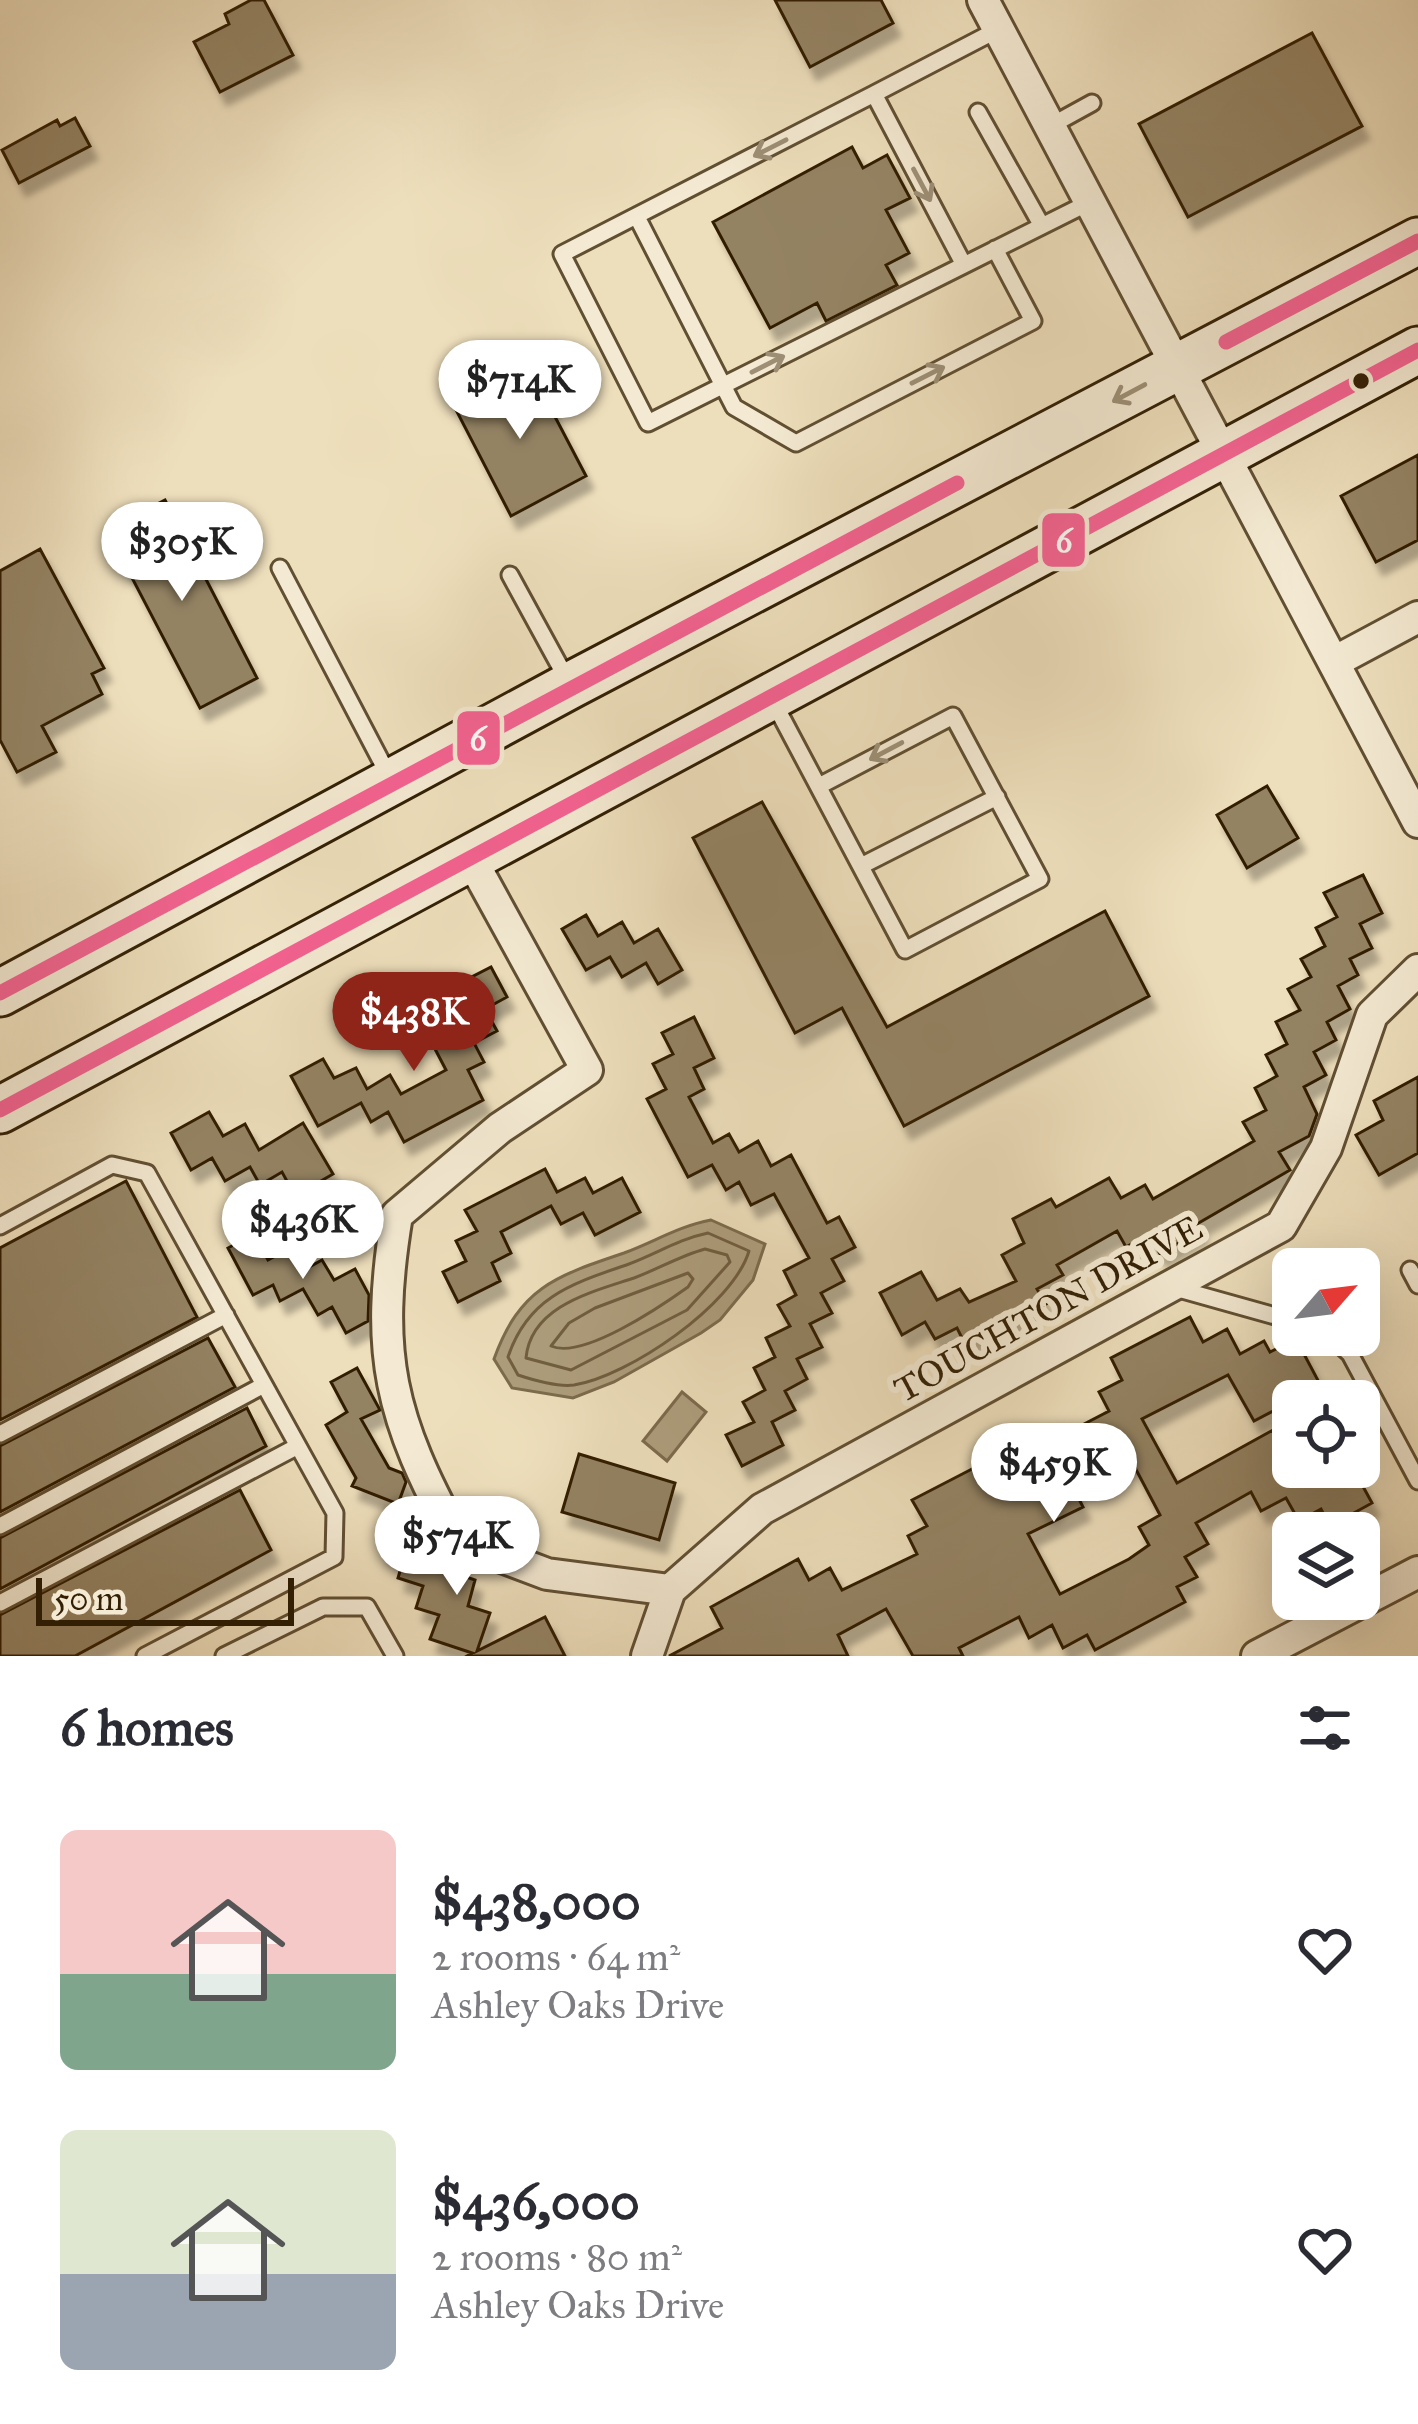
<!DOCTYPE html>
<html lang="en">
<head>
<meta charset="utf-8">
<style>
	:root { --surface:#fff; --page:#f7f7f7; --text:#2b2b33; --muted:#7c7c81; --accent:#8f2418 }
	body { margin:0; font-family:"IM FELL Great Primer",serif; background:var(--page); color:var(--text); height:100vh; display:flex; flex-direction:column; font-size:45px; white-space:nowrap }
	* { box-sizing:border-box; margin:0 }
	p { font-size:39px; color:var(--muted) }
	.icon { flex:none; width:66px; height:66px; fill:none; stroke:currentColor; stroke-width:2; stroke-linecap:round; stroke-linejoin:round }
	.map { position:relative; height:1656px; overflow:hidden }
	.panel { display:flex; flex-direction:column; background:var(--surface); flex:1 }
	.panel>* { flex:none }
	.needle { width:78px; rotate:62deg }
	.buttons { position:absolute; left:1272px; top:1248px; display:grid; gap:24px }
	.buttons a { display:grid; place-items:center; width:108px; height:108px; border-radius:18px; background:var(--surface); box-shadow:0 12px 48px #0002; font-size:60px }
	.scale { position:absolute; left:36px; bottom:30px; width:258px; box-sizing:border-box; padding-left:12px; border:6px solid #321f04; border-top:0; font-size:33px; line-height:42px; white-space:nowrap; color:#321f04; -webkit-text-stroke:9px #f4ead3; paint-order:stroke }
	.price { position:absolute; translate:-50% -102px; padding:0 27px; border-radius:42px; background:#fff; color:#222; font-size:39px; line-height:78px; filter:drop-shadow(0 3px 6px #0008) }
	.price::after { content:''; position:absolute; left:50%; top:72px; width:36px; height:27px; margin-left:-18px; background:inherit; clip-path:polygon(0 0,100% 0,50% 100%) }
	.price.current { background:var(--accent); color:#fff }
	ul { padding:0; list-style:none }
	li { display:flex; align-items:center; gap:36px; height:300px; padding:0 60px }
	li span { display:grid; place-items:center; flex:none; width:336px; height:240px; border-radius:18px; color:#555 }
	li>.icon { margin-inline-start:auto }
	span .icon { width:144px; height:144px; fill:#fffc; stroke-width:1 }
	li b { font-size:51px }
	h2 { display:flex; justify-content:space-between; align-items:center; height:144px; padding:0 60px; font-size:51px }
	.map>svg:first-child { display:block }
	.water { fill:#ae9e7d; stroke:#7c6b4d; stroke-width:3 }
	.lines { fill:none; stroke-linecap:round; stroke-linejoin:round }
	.shore { stroke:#705e40; stroke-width:3 }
	.building { fill:#948364; stroke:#321f04; stroke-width:3; filter:url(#shadow) }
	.service-casing { stroke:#614f32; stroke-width:21 }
	.minor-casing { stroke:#614f32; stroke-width:36 }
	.secondary-casing { stroke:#321f04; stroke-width:51 }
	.service { stroke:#f4ead3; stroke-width:15 }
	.minor { stroke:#f4ead3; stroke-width:30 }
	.secondary { stroke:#f4ead3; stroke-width:45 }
	.bus-1-casing { stroke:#f4ead3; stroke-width:24 }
	.bus-1 { stroke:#f56292; stroke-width:15 }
	.oneway { stroke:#9d8f76 }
	.bus-dot { fill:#321f04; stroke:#f4ead3; stroke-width:4.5 }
	.labels { text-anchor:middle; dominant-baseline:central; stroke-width:12; stroke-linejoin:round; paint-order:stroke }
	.street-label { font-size:36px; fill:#321f04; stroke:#f4ead3 }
	.line-badge { stroke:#f4ead3; stroke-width:4.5 }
	.badge-label { font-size:33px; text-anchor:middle; font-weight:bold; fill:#fff }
</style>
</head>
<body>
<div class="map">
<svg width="1418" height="1656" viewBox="0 0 1418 1656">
	<defs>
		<filter id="shadow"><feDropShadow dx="7" dy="13" stdDeviation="3" flood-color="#0004"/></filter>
	</defs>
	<rect width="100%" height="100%" fill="#eedfbc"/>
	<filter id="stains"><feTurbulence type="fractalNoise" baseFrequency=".00167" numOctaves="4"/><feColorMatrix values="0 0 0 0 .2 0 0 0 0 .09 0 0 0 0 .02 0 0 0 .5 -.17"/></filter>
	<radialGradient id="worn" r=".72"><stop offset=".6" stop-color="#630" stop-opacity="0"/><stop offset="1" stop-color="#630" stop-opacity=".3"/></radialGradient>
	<!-- water -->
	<path class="water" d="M711,1220L765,1244L753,1280L720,1320L701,1333L614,1382L573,1398L512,1388L494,1359C520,1287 556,1276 624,1253C654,1242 679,1226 711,1220Z
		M682,1392L706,1412L667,1461L643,1441Z"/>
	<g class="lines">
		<!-- shore -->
		<path class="shore" d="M708,1233L749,1251C733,1305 629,1376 574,1385C558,1387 533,1380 518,1375L508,1357C528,1296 574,1283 629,1264C656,1254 679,1239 708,1233Z
			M705,1249L727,1255L730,1262L687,1310L571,1370L526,1358C531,1306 592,1292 634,1278C658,1269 680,1256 705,1249Z
			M688,1273L693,1279L688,1287C660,1307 582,1360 551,1346L569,1323L595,1308Z"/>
	</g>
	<!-- building -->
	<path class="building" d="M251,0H264L293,55L220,92L194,42L229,24L225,14Z
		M775,0H881L893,23L810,67Z
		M1312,33L1362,126L1188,217L1139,124Z
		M75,118L90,146L19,183L2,150L57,120L60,126Z
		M852,147L863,168L887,155L910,198L886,210L909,253L886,265L897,285L826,321L817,303L770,328L713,222Z
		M530,369L586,476L511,516L455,408Z
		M1418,455V540L1376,562L1341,496Z
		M165,500L257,678L200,708L107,530Z
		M40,549L104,668L92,674L102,694L42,726L56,752L17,772L0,740V571Z
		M1267,786L1298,838L1247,868L1217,815Z
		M762,802L887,1027L1105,911L1149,996L904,1126L842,1008L795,1033L693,838Z
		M1363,875L1382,913L1360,924L1372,948L1350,959L1358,975L1338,986L1350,1009L1327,1022L1336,1040L1314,1052L1326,1075L1304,1087L1317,1114L1309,1136L1279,1152L1290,1170L1197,1224L1201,1230L1160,1254L1149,1234L1126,1247L1117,1231L1057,1265L1063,1275L1037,1289L1046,1304L964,1342L957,1328L935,1339L925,1322L902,1335L880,1293L921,1272L937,1300L960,1289L969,1302L1016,1281L1002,1255L1024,1243L1013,1219L1051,1199L1056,1207L1109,1178L1121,1198L1145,1185L1153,1199L1254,1141L1243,1122L1266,1110L1255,1088L1277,1076L1266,1055L1287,1044L1276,1022L1300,1010L1288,989L1311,977L1301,959L1325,946L1316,928L1337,917L1324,893Z
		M586,915L598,936L622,922L634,943L658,929L682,970L658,984L646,963L622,977L610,957L586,970L562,929Z
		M491,967L507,997L485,1009L497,1031L474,1043L484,1062L468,1070L483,1100L404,1142L388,1112L371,1122L361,1103L318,1126L291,1076L323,1059L334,1078L356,1068L367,1089L390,1075L401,1094L446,1070L434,1047L458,1034L449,1016L471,1005L460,983Z
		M694,1017L714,1058L694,1068L704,1089L689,1097L713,1143L729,1134L739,1152L758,1141L771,1166L791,1155L827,1223L839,1217L855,1247L832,1259L844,1281L821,1293L832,1313L810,1324L822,1347L797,1359L807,1379L785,1391L795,1410L772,1422L783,1445L742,1466L726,1435L754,1422L743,1402L765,1390L754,1368L775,1357L766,1338L790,1326L778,1305L796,1295L784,1271L809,1258L774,1194L751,1205L739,1182L726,1190L712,1165L688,1177L647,1099L666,1089L653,1064L673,1054L662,1033Z
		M1418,1077V1153L1379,1175L1356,1135L1383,1120L1374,1101Z
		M209,1112L223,1136L245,1124L259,1150L303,1123L333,1174L295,1196L282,1172L260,1185L250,1167L225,1181L212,1158L191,1170L171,1133Z
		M545,1169L557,1192L585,1178L593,1193L622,1178L640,1212L595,1235L583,1213L561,1224L551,1206L501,1232L511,1253L492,1263L500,1281L458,1302L443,1272L466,1261L456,1241L477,1231L465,1210Z
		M126,1181L197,1317L0,1420V1248Z
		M254,1234L268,1260L290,1248L302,1271L322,1260L334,1280L355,1269L369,1295L368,1321L346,1333L332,1307L318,1315L303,1289L280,1301L273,1285L253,1295L228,1248Z
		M1190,1317L1203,1342L1227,1329L1240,1354L1264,1341L1270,1352L1296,1339L1321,1386L1254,1421L1228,1375L1142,1419L1177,1483L1273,1430L1292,1467H1323L1332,1482L1354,1470L1372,1503L1330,1526L1321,1509L1299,1521L1286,1498L1261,1511L1251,1492L1196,1523L1208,1544L1185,1557L1197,1577L1177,1587L1185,1602L1095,1650L1087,1635L1063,1648L1052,1625L1029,1638L1019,1617L959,1648L963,1656H913L886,1609L838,1635L848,1656H669L722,1628L711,1607L798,1559L809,1580L830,1568L842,1590L917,1554L908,1536L927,1526L912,1500L1003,1453L1025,1496L1067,1475L1083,1507L1028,1534L1060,1594L1129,1559L1149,1545L1139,1527L1160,1515L1131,1460L1110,1471L1084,1424L1109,1411L1099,1392L1122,1380L1111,1358Z
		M208,1338L235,1387L0,1512V1446Z
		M357,1368L380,1410L361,1419L389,1468L402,1473L406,1482L398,1504L352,1486L356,1478L326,1425L347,1412L331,1382Z
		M247,1408L266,1446L0,1589V1538Z
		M579,1454L675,1483L659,1540L562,1512Z
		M240,1490L271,1550L75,1656H0V1615Z
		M393,1514L427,1526L433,1537L430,1548L456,1560L452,1572L475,1580L468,1606L490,1613L477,1651L545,1617L565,1656H467L472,1653L430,1639L439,1615L416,1608L423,1586L398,1578L404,1557L382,1550Z"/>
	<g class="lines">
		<!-- service casing -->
		<g class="service-casing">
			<path id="service" d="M999,29L874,94L964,265L1092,201
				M874,94L562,254L648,423L964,265
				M978,112L1042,226
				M1052,125L1092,103
				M637,217L734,407L796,443L1033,321L995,249
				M280,568L390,778
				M510,575L569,683
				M773,701L905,950L1040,879L953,716L819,786
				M861,866L997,797
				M0,1226L112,1165L147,1173L335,1513L334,1557L145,1656
				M1410,1270L1418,1285
				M1175,1288L1293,1321
				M1329,1335L1350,1354L1418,1481
				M0,1434L226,1315
				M0,1526L264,1385
				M0,1603L298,1446
				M224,1656L323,1607H367L395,1656"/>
		</g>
		<!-- minor casing -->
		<g class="minor-casing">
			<path id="minor" d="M983,0L1418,822
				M1334,662L1418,617
				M471,859L587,1070L500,1128L397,1215C374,1354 390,1418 457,1540L547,1574L670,1590
				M647,1656L670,1590L762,1509L1281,1226L1326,1148L1372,1015L1418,970
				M1257,1656L1418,1572"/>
		</g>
		<!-- secondary casing -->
		<g class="secondary-casing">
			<path id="secondary" d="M0,993L571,685L1418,241
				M0,1110L1418,350"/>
		</g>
		<!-- service -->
		<use href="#service" class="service"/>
		<!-- minor -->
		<use href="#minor" class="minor"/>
		<!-- secondary -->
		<use href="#secondary" class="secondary"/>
		<!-- bus-1 casing -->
		<g class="bus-1-casing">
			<path id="bus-1" d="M1226,342L1418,241
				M0,993L957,483
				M0,1110L1418,350"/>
		</g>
		<!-- bus-1 -->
		<use href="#bus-1" class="bus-1"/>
	</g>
	<!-- one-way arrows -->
	<defs><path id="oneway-shaft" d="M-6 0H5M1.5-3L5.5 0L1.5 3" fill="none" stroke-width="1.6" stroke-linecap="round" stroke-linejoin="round" transform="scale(3)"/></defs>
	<g class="oneway">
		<use href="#oneway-shaft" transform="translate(770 148) rotate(153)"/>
		<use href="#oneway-shaft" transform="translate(922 185) rotate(62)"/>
		<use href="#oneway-shaft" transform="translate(768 364) rotate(-27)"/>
		<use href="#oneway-shaft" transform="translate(928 375) rotate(-27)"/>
		<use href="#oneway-shaft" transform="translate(1129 393) rotate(152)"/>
		<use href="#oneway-shaft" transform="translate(886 751) rotate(152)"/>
	</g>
	<!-- markers -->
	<circle class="bus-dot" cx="1361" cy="381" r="10"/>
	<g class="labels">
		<!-- street labels -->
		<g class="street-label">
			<text transform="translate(1048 1309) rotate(-29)">TOUCHTON DRIVE</text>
		</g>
	</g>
	<g class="line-badge">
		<rect x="1040" y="511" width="47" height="58" rx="12" fill="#f56292"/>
		<rect x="455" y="709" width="47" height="58" rx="12" fill="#f56292"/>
	</g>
	<g class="badge-label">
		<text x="1064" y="552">6</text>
		<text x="478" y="750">6</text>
	</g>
	<rect width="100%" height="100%" filter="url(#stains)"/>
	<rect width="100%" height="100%" fill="url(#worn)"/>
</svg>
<div class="buttons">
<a><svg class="needle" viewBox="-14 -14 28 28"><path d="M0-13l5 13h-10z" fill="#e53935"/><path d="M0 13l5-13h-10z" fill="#7c7c81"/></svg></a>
<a><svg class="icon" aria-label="locate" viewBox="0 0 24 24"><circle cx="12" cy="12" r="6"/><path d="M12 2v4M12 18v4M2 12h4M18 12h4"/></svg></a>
<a><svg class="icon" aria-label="layers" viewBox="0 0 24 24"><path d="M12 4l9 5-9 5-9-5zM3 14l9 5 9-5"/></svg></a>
</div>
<div class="scale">50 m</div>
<b class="price" style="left:520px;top:442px">$714K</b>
<b class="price" style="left:182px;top:604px">$305K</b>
<b class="price current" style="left:414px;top:1074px">$438K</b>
<b class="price" style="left:303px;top:1282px">$436K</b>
<b class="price" style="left:1054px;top:1525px">$459K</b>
<b class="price" style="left:457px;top:1598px">$574K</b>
</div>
<section class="panel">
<h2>6 homes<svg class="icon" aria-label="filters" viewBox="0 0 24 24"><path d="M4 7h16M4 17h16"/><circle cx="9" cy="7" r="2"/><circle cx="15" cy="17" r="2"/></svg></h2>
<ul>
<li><span style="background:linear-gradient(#f6c9c9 60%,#7fa58c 0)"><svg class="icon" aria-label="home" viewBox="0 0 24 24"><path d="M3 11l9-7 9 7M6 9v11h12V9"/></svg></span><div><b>$438,000</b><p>2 rooms · 64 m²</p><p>Ashley Oaks Drive</p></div><svg class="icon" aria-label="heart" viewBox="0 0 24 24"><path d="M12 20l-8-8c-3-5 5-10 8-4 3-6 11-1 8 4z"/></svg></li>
<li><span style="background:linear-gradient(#dfe7d0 60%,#9aa5b1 0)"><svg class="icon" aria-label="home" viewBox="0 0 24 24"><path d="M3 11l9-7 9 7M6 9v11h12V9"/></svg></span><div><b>$436,000</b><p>2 rooms · 80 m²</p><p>Ashley Oaks Drive</p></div><svg class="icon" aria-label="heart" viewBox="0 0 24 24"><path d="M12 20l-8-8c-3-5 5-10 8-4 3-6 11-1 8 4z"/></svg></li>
</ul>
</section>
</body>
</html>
